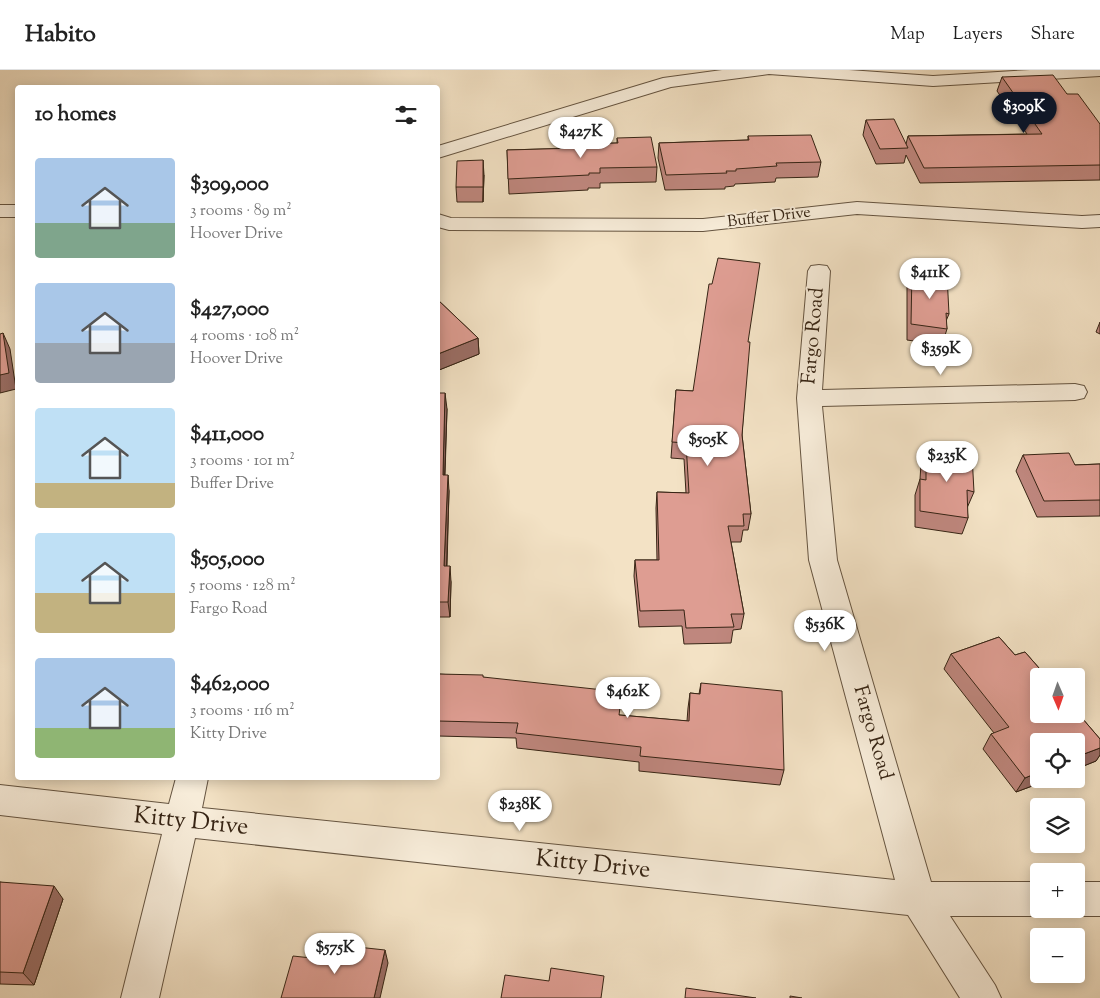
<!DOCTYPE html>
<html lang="en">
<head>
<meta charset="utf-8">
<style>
	:root { --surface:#fff; --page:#f6f6f6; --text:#222; --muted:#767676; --line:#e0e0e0; --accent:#111827 }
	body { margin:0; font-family:"Sorts Mill Goudy",serif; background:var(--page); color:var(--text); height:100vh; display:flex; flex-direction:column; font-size:19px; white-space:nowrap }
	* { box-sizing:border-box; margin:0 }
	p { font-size:16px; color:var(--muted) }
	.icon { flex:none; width:28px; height:28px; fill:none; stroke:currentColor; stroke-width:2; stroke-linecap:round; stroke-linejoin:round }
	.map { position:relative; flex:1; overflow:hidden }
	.side { position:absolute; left:15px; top:15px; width:425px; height:695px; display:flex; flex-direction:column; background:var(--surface); border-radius:5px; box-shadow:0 2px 12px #0003 }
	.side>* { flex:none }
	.needle { width:32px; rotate:178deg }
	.fabs { position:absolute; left:1030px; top:598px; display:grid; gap:10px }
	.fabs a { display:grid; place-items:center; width:55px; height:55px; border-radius:5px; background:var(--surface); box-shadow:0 2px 12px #0003; font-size:25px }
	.price { position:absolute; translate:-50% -42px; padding:0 11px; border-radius:18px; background:#fff; color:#222; font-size:16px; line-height:32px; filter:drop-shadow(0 1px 2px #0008) }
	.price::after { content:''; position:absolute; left:50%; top:30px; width:15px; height:11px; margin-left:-8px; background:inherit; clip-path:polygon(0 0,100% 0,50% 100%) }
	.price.on { background:var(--accent); color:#fff }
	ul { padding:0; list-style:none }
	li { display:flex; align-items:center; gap:15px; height:125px; padding:0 20px }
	li span { display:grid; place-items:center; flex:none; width:140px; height:100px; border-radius:5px; color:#555 }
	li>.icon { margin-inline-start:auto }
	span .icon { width:60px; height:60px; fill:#fffc; stroke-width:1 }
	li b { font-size:21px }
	h2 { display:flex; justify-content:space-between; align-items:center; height:60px; padding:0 20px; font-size:21px }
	header { display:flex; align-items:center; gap:30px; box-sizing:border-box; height:70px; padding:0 25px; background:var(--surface); border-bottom:1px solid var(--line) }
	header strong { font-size:24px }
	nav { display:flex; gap:28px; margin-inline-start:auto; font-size:18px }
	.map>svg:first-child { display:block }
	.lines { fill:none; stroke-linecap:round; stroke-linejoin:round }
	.minor-casing { stroke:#655440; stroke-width:2 }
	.minor { fill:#f7ecd9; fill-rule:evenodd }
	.wall { fill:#bf877e; stroke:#362414 }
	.shaded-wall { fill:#9b6e66; stroke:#362414 }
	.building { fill:#de9d92; stroke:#362414 }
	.labels { text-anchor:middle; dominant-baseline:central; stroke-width:4; stroke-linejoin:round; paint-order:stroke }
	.far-street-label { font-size:16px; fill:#362414; stroke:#f7ecd9 }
	.street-label { font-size:20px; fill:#362414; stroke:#f7ecd9 }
	.near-street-label { font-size:24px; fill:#362414; stroke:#f7ecd9 }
</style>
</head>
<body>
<header>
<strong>Habito</strong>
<nav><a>Map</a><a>Layers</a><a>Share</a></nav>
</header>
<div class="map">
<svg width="1100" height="928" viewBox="0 0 1100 928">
	<rect width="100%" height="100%" fill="#f3e2c5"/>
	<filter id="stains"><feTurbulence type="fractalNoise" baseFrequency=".004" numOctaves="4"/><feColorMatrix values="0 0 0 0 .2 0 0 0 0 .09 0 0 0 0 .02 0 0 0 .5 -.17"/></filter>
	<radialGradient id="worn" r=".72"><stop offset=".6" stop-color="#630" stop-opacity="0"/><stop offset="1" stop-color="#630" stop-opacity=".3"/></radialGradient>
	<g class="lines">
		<!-- minor casing -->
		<g class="minor-casing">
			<path id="minor" d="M722,0H849L933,6L1030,0H1100V6L933,16L769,4L671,17L438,88V76L663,8Z
				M857,132L1082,146L1100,145V157L1082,158L857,144L703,161L449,160L438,157V144L451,148L703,149Z
				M0,135H18V147H0Z
				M819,195L827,196L830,201L822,320L1075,314L1084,316L1087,322L1084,328L1075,330L822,336L837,490L931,812H1039V839H1053L1039,846H950L995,915L1001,928H960L908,845L195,768L159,928H121L162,764L0,745V715L169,734L176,708H208L202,738L895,810L809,490L797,328L808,201L811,196Z
				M1076,812H1100V846H1076L1063,841L1062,839H1076Z"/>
		</g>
		<!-- minor -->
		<use href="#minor" class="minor"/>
	</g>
	<!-- wall -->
	<path class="wall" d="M1002,7L1067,24L1100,54V110L920,113L906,85L904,93L876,94L863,65L866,50L906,74L908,66L1027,64L997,21Z
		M748,66L821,92L818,107L776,108L775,112L735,114L734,116L725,117V119L665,120L658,88L659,73L748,70Z
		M617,68L657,97L656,112L600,113V118H588V120L509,124L507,80L577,78V74L617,73Z
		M484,105L483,132H457L456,117Z
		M912,201L949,244L946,251L947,259L942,275L907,270V217Z
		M438,230L478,268L479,284L439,300L438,298Z
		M1100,252V264L1096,262Z
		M748,272L742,365L751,444L748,460H743L741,472H731L744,544L741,559L733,560L731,573L684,574L682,556L639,557L634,506L635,490H657L656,438L657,422L686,423L684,389L671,388L676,320L693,321Z
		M438,323L447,339L445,405L449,421L447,496L451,512L450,547H438Z
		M926,378L974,422L967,438L968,448L962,464L915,457V425L920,409L921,394Z
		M1023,385L1075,395L1100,394V446L1037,447L1016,401Z
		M999,567L1015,585L1025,582L1046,606H1039V644H1076V641L1100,669V685L1096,691L1076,699V671H1039V709H1051L1016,722L983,679L991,664L994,663L944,599L951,584Z
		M438,604L483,607L620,645L687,651L688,638L690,623L699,624L701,613L784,700L780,715L639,701V692L517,678L516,668L438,666Z
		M0,812L63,829L34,915L0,914Z"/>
	<!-- shaded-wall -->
	<path class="shaded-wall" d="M483,90L484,105L483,132Z
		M3,263L10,279L16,319L0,323V305Z
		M478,268L479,284L439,300L438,284Z
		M445,323L447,339L444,421L443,405Z
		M448,405L449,421L446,512L444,496Z
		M450,496L451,512L450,547L448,532Z
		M1100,678V685L1096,691L1076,699V687Z
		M1039,702V709H1051L1016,722L1025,708Z
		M54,816L63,829L34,915L23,903Z
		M385,880L388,893L380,928H374Z"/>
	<!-- building -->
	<path class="building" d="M1053,5L1067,24H1078L1100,54V95L924,98L908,66L1042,64L1002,7Z
		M894,49L908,78L880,79L866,50Z
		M811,65L821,92L776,93L777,96L736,99V101H726L727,103L666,105L659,73L749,70L748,66Z
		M651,67L657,97L600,98V103H589V105L508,109L507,80L578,78L577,74L618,73L617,68Z
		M483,90V117H456L457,91Z
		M718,188L760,193L748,272H750L742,365L751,444H743L744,456H728L744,544H731L734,557L686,558L684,540L640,541L635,490H659L657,422L689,423L686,373L672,372L676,320L693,321L709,214H712Z
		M912,201L947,205L949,244L946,243L947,259L911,254Z
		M438,230L478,268L438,284Z
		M3,263L9,303L0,305V264Z
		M438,323H445L443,405H448L444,496H450L448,532H438Z
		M926,378L972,385L974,422L967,420L968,448L920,441V409L926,410Z
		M1069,383L1075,395L1100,394V430L1044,431L1023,385Z
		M999,567L1015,585L1025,582L1046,606H1039V644H1076V641L1100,669V678L1076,687V671H1039V702L1025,708L991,664L1009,657L951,584Z
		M438,604L483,605V607L622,622L619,645L689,651L690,623L700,624L701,613L782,621L784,700L640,686L641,677L516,663L518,653L438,651Z
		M0,812L54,816L23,903L0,902Z
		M348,876L385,880L374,928H281L293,886L330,890L332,883L346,885Z
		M551,898L604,906L601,928H501L505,905L549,911Z
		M686,918L756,928H685Z
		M790,926L802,928H790Z"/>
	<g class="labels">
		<!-- far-street labels -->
		<g class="far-street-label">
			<text transform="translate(769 148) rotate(-7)">Buffer Drive</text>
		</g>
		<!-- street labels -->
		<g class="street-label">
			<text transform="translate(814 266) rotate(-85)">Fargo Road</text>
			<text transform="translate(872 663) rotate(74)">Fargo Road</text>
		</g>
		<!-- near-street labels -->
		<g class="near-street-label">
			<text transform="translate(191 752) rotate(6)">Kitty Drive</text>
			<text transform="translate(593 795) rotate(6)">Kitty Drive</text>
		</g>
	</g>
	<rect width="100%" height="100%" filter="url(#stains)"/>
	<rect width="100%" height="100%" fill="url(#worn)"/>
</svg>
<div class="fabs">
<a><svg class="needle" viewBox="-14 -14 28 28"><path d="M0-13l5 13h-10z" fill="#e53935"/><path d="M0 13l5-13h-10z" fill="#767676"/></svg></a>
<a><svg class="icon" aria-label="locate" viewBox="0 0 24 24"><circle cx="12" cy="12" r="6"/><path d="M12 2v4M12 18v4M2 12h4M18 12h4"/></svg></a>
<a><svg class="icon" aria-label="layers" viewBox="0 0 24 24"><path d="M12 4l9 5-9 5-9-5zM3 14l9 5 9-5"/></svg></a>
<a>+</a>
<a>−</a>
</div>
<b class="price on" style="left:1024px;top:64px">$309K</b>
<b class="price" style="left:581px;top:89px">$427K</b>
<b class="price" style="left:930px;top:230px">$411K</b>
<b class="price" style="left:941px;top:306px">$359K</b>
<b class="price" style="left:708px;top:397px">$505K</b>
<b class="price" style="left:947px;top:413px">$235K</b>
<b class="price" style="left:825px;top:582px">$536K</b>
<b class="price" style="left:628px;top:649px">$462K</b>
<b class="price" style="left:520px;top:762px">$238K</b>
<b class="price" style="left:335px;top:905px">$575K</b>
<section class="side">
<h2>10 homes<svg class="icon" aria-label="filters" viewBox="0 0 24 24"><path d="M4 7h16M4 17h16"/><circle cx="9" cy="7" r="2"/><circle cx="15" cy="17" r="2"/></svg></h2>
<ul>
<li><span style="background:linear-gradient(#a9c7e8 65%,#7fa58c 0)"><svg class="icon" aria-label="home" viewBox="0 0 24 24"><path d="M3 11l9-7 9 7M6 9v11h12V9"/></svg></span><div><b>$309,000</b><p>3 rooms · 89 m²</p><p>Hoover Drive</p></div></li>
<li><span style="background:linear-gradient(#a9c7e8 60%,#9aa5b1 0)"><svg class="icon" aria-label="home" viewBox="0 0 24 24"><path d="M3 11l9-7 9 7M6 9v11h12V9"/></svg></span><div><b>$427,000</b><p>4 rooms · 108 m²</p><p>Hoover Drive</p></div></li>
<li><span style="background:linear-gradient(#bfe0f5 75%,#c2b280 0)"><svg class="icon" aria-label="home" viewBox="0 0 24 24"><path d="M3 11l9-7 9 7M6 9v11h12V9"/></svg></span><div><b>$411,000</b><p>3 rooms · 101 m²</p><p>Buffer Drive</p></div></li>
<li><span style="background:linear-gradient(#bfe0f5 60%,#c2b280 0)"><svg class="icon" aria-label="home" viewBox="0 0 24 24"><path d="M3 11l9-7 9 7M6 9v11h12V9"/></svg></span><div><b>$505,000</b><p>5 rooms · 128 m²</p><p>Fargo Road</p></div></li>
<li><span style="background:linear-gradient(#a9c7e8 70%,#8fb573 0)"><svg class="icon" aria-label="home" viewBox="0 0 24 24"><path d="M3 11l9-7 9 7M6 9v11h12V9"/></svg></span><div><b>$462,000</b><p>3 rooms · 116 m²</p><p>Kitty Drive</p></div></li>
</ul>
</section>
</div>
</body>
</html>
